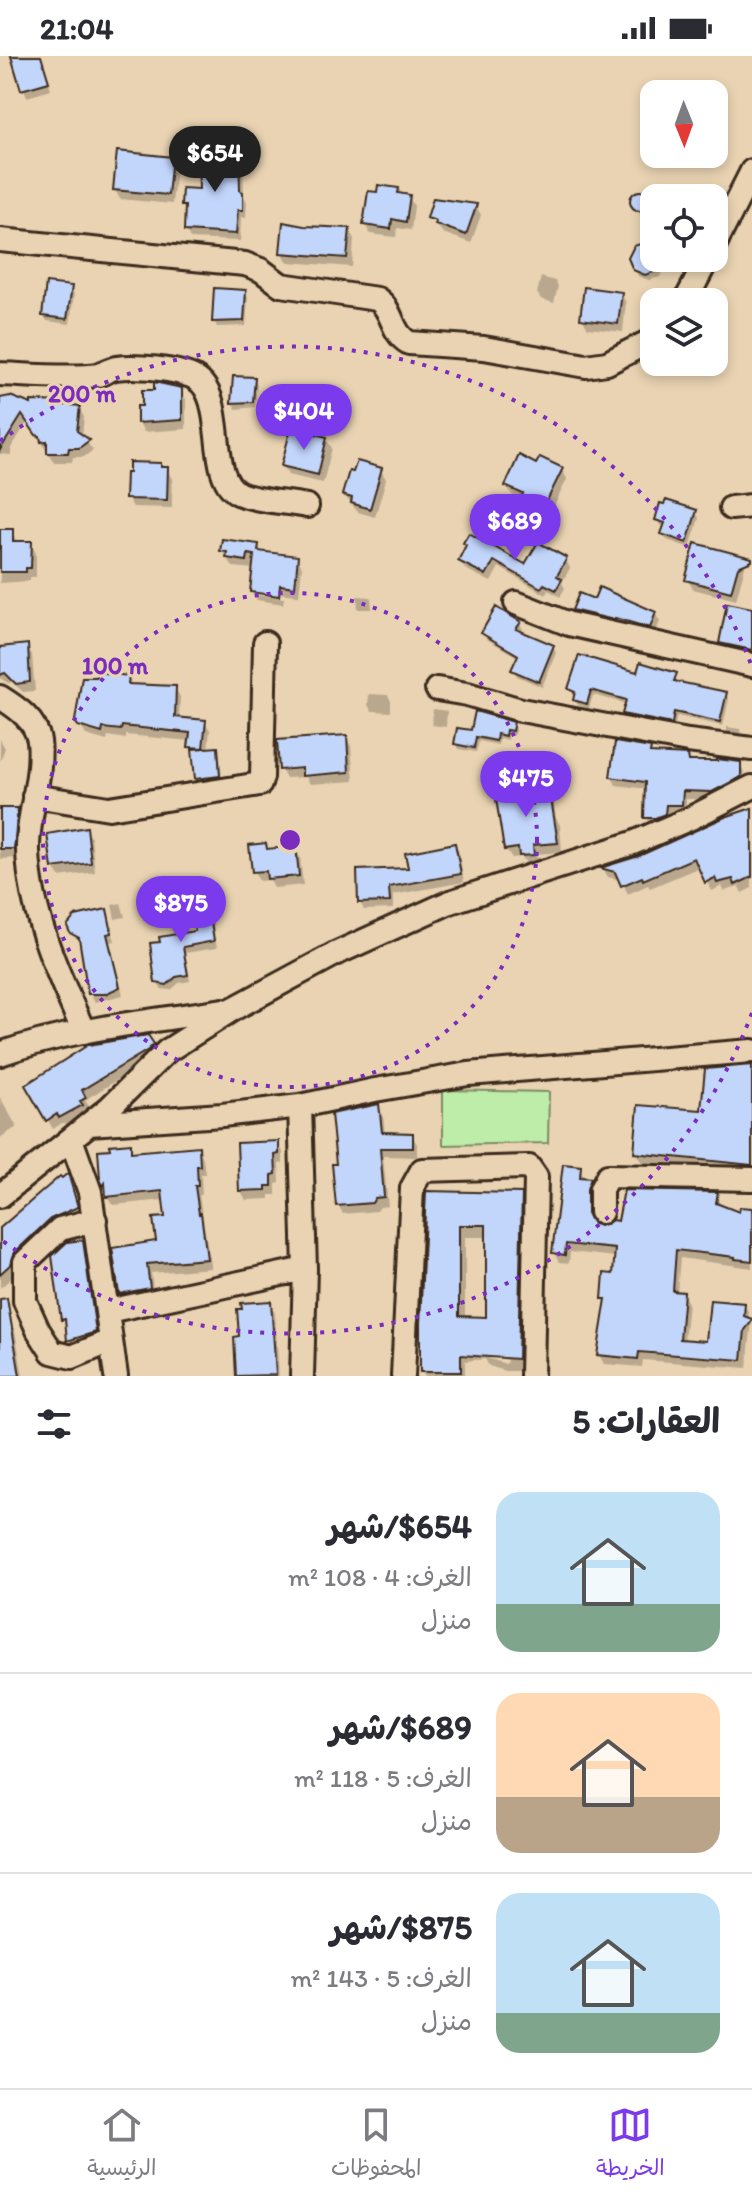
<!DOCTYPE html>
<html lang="ar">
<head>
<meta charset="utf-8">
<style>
	:root { --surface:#fff; --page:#f7f7f7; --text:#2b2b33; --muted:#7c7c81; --line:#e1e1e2; --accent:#7c3aed }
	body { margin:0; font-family:Itim,"Playpen Sans Arabic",sans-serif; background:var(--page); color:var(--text); direction:rtl; height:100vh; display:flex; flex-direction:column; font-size:30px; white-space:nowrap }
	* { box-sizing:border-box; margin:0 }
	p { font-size:26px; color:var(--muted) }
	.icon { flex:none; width:44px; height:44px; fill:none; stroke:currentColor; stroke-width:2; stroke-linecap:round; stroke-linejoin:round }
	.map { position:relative; height:1320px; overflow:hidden; direction:ltr }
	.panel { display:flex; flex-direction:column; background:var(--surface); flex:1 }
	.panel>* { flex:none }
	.needle { width:52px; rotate:179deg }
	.buttons { position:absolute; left:640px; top:24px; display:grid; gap:16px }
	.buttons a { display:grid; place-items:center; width:88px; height:88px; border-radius:16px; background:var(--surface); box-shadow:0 4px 12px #0003; font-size:40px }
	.price { position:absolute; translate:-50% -68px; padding:0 18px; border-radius:28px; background:var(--accent); color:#fff; font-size:26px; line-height:52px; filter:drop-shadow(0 2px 4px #0008) }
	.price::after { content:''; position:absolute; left:50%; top:48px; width:24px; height:18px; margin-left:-12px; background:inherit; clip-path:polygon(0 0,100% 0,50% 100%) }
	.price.current { background:#222; color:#fff }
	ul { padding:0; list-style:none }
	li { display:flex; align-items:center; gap:24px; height:200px; padding:0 32px }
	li+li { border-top:2px solid var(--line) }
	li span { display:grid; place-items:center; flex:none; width:224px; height:160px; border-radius:24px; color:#555 }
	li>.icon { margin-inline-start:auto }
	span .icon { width:96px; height:96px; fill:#fffc; stroke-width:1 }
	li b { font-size:34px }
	h2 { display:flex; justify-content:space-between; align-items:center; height:96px; padding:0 32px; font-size:34px }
	.status { display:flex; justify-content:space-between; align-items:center; height:56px; padding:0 40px; background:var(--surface); direction:ltr }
	.status svg { height:22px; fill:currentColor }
	.menu { display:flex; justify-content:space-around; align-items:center; height:112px; border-top:2px solid var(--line); background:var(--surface); font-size:22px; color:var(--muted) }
	.menu a { display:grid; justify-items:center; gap:4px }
	.menu .current { color:var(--accent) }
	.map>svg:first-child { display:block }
	.green { fill:#beeca9; stroke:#7c8b64; stroke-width:2 }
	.shadow { fill:#0003; fill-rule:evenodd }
	.building { fill:#c2d5fb; stroke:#3b2a1e; stroke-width:2; fill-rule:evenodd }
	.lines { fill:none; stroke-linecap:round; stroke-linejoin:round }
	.minor-casing { stroke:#3b2a1e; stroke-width:28 }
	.minor { stroke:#e9d3b2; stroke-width:22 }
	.ring { fill:none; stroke:#7b2cbf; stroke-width:4; stroke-dasharray:4 8 }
	.centre { fill:#7b2cbf; stroke:#e9d3b2; stroke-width:4 }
	.ring-label { font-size:24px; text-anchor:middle; font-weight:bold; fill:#7b2cbf; stroke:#e9d3b2; stroke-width:6; stroke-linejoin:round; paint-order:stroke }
</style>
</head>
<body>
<div class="status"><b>21:04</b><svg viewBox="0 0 49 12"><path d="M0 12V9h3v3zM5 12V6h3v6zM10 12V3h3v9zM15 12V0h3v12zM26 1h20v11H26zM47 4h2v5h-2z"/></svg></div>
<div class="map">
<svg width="752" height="1320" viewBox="0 0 752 1320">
	<rect width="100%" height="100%" fill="#e9d3b2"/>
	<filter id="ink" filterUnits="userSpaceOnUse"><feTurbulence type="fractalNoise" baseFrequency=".0125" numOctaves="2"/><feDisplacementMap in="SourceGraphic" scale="16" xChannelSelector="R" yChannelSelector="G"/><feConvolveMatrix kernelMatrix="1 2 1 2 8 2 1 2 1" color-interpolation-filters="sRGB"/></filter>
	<g filter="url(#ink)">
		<!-- green -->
		<path class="green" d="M443,1034L549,1036L548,1087L443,1089Z"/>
		<!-- shadow -->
		<path class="shadow" d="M13,0H42L51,34L27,41Z
			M238,95L243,103L244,140L247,146L246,162L241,161L240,185L190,183L186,174L187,156L183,150L201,135Z
			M170,103L176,112L172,148L120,143L115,134Z
			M398,134L401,140L409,141L414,150L411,174L397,172L396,181L370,178L365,168Z
			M643,138L652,150L654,158L642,161L632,145L636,139Z
			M476,150L481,159L471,187L443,177L429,161Z
			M349,174L354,183L352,211L288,206L282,197Z
			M654,192V202H661L664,211L660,221L649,224L638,220L635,213Z
			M541,221L555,225L558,230L554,247L541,243L537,237Z
			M70,232L74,238L70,268L47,265L44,260Z
			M245,236L248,242L246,270L217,271L214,265Z
			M621,237L626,247L623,276L588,272L582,263Z
			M235,322L254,323L257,329L255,351L236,353L233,347Z
			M180,334L186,343V373L144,376L139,367Z
			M0,344L33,350L79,352L84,361L82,381L93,394L84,401H73L72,406H54L28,365L11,392V399L0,398Z
			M326,383L332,392L323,427L288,419L283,410Z
			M537,410L562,413L567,423L548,463L528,453L522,444L512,439L507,430Z
			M162,413H167L172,423V452L133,451L127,442Z
			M380,413L386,423L375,461L358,456L344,439Z
			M696,456L699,462L690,492L667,484L663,478L666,471L660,469L657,464Z
			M0,475H12L17,487H30L36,497V521H30V525L0,527Z
			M258,489L263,498L297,502L302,511L299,539L255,535V539L284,542L283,548L257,544L252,536L254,513L233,511L222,495Z
			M468,491L526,510L566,504L570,512L562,527L565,532L560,541L548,534L546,539L499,511L491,526L465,513L460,505Z
			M740,501L745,510L736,544L693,533L687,523Z
			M357,540L371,541L372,553H358Z
			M595,545L655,557L660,566L654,579L580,562L575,554Z
			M752,554V600L726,595L721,587Z
			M519,567L523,573L520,577L553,591L556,597L542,631L517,620L514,614L519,602L487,583L483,577Z
			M27,590L32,599L35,635L23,636L12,626L8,627L0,622V593Z
			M675,619L678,628L725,638L729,643L723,670L677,660L674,672L627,664L624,658L627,648L593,639L589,653L578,649L575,644L576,639L570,633Z
			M128,622L133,630L175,632L180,641L179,663L205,666L210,674L208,694L217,693L220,699L222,726L200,728L197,722L191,685L126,679V683L108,680L107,685L86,679L77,665Z
			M369,638L388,639L391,645V656L372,655L368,649Z
			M433,653L447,655L446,671L432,669Z
			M512,668L515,673L514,680L509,678L508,684L500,682L498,689L479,685L476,696L459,693L456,688L473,677Z
			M727,671L740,673L741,679L727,677Z
			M346,681L351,690L354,725L310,728L306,721L286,722L281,713Z
			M0,683L5,692L0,705Z
			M649,694L652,699L687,701L691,707L740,708L744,716V729L717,743H686V757L669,756V766L650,770L646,762L647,733L616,729L612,721Z
			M548,732L553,742L556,762L560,769L562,796L537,798L538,808L527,809L522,801L512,802L506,793Z
			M752,753V832L742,837L739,831L724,835L722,830L712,835L700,811L650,832L648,829L628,838L621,824L608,821L603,813L639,802Z
			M0,754H17L22,763L18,802L0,803Z
			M86,773L91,782L95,816L59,821L54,811Z
			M265,789L268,795L295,792L300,801L303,829L274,832L270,824L259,825L254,815Z
			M454,789L459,797L464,826L393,839V853L364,854L360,846Z
			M205,840L209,847L217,892L185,897L190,925L179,927L171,934L161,933L157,926L153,889L197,877Z
			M121,847L125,861L115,863L112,849Z
			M106,855L115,885L110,886L123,939L95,946L90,938L82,888L72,876Z
			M147,981L158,998L85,1044L90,1052L84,1055L86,1059L66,1070L64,1066L53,1073L28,1030Z
			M752,1010V1118L642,1107L636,1097L703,1056Z
			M0,1041L17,1071L0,1082Z
			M378,1050L383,1059L385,1078L412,1079L417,1088V1101L383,1100L388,1150L380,1151L377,1155L343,1158L338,1149V1109Z
			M278,1087L283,1096V1107L279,1108L280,1127L276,1128V1139H270V1143L246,1144L241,1135Z
			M129,1089L134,1098L198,1092L203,1102L205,1118H201L202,1139H199L211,1212L151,1217L154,1241L126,1247L121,1238L114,1194L158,1186L167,1162L165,1144L113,1149L108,1140L102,1122Z
			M580,1112L585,1124H590L595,1133L591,1143V1168L600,1172L716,1138L721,1151L741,1158L752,1154V1212L680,1202L677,1237L683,1238L688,1247L684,1285L708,1287L744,1249L749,1257L748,1264L752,1265L747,1312L643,1304L642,1311L604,1308L599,1299L607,1247L604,1242L615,1220L616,1201L570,1196L569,1207L559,1206L554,1197Z
			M68,1120L82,1161L0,1232V1174Z
			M428,1137L521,1139L528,1151L524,1315H505L489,1310L485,1303L465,1305V1320H424L422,1316ZM465,1181H488V1263L465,1262ZM481,1296L507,1304L506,1308L481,1300Z
			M82,1186L87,1195L100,1286L74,1293L63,1263Z
			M269,1248L275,1257L279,1320H238L236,1283L241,1282Z
			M10,1266L15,1275L23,1320H0V1268Z"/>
		<!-- building -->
		<path class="building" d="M11,0H41L49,26L21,34Z
			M217,93H239L240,135L243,136V154H238L236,178L184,175L185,150H181L182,132L199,133L198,97H217Z
			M117,95L172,101L168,139L113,134Z
			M378,129L399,132L398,137L410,139L406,166L392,163L391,173L363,169L368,135L377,136Z
			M630 145a10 10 0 1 1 20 0a10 10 0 1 1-20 0Z
			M433,142L477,148L466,179L435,168L436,165L427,162Z
			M283,166L304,170L350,172L347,202L280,197Z
			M646,186L654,188V202H666L657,215L645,219L633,214L628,202L634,190Z
			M46,227L72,230L67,263L42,260Z
			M584,231L622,236L618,268L580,263Z
			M214,232L246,234L244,265L212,266Z
			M233,320L255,321L253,346L231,347Z
			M154,326L182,332V364L137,367V350H142V334H154Z
			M10,340L31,348V345L71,346V349L80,350L77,375L90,384L79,392H69L68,397H47V385L41,386L40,380L36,379L22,359L0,394V342Z
			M291,372L327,381L318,419L281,410Z
			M519,399L536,408L540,401L563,412L542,455L520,444L523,438L505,430Z
			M357,405L382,412L370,453L351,447L352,442L342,439L349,415L353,416Z
			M129,406L161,407V411H168L167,444L125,443L126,417H129Z
			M666,444L697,454L687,487L661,478L665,467L655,464L660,447L664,448Z
			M0,473H13V485H32L31,512H26V516H0Z
			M469,477L525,508L538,486L567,502L557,520L562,523L556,534L544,528L541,532L494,505L486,519L458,505L466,489L463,487Z
			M222,483L259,488L258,495L298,500L295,531L280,529L279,540L250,536L254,499L248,498L247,505L226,502L227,496L220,495Z
			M695,487L752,502V505L738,511L731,536L685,524Z
			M599,531L656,556L650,572L615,562L614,564L572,554L579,537L594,543Z
			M727,547L752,552V594L719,587Z
			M496,551L521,566L516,573L554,589L539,626L511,614L518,599L481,577Z
			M28,588L30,626L16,628L5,617L0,619V591Z
			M579,599L637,616L640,606L677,617L674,625L727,636L720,666L674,656L672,668L622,658L626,644L591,634L587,648L573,644L575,636L568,633Z
			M97,616L129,620L128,628L176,630L175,661L206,664L203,692L188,691L190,677L122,670L121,674L103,672L102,677L78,670L75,665L82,621H96Z
			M475,655L514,666L512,675L506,674L505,680L497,678L496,685L476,681L474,692L454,688L457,672L471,674Z
			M347,679L349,716L302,720V712L279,714L277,684Z
			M615,686L651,692L650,697L688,699L689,705H717V703L741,706V721L712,736L683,735L682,749H666L665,758L655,762H644L645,726L610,721Z
			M218,691L220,720L195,723L192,693Z
			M549,730L558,787L533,789L534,799L519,800L518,792L504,794L495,736Z
			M0,752H18L14,793H0Z
			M752,752V821L735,829L733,823L717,827L715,822L705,827L694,802L643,824L642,821L621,830L615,816L600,812L639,800L725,761Z
			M87,771L91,807L52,812L47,778Z
			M266,787L267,793L296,790L299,820L267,823L266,815L252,816L249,789Z
			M455,787L461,818L389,831L390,846L358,847L357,814L408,812L405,797Z
			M206,838L214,885L183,891L188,919L176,921L167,929L155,927L150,887L160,886L159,881L195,875L189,841Z
			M107,853L112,877L107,878L120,931L105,938H88L79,882L70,877L67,870L75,860Z
			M148,979L154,988L148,994L82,1034L86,1042L80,1045L83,1049L59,1062L57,1058L46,1065L25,1029L88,989Z
			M752,1009V1109L634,1097L638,1049L701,1054L705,1013Z
			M379,1048L382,1076L413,1077V1092H380L384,1141L375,1142L372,1147L336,1150L332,1108H336L331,1058Z
			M279,1085V1098L275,1099L276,1118L272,1119V1130H266V1134L239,1135L237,1087Z
			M131,1087V1096L199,1090L200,1110H197L198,1130H195L199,1158L201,1157L207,1203L147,1208L150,1232L119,1238L112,1192L156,1185L153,1162L165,1161L162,1135L106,1141L105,1127L103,1130L100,1123L98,1094L110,1093L109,1089Z
			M563,1108L581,1110L580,1121L591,1122L587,1133V1157L593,1168L600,1170L612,1164L618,1165L624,1134L718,1136L716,1147L739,1156L740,1151L752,1152V1205L735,1203V1201L676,1194L673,1235L684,1236L680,1283L706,1285L710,1244L745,1247L744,1260L752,1263V1265L745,1274L742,1304L639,1296L638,1303L597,1299L606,1243H602L604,1217L613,1218L615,1193L566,1188L565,1199L552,1197Z
			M68,1117L78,1151L50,1163L15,1196L11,1208L0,1218V1172L60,1120L62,1122Z
			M426,1135L522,1137L518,1303L461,1299V1316H420V1268ZM459,1169H486V1261L459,1260Z
			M83,1184L96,1276L67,1285L65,1263L61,1264L52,1200L67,1186Z
			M7,1242L20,1320H0V1243Z
			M271,1245L276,1319L236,1320L234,1281L239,1280L237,1253H242L241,1247Z"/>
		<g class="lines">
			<!-- minor casing -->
			<g class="minor-casing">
				<path id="minor" d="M0,184L245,208L261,214L281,229L377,243C394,254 390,276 409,287L484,292L586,310L607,307L654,283
					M714,190L752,115
					M685,246L708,202
					M0,318C26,319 74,323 98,319C104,317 110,313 116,312C134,309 179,313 195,322C229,341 205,423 240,438C257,445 288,446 307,450
					M731,452L752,450
					M516,547L569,568L752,609
					M437,633L467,638L521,654L688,685L752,693
					M0,641C16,651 36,664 39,685C43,721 27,759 28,795C30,858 59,920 84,976
					M34,740L109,752L260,728L262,721L265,587
					M0,998C72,972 148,966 223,954
					M300,1050L375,1034L468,1018L752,995
					M89,1068L222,1059L300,1050L305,1213L302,1320
					M71,1083L90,1136L116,1320
					M0,1140L109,1052L167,995L233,953L337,897L450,846L633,787L691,762L752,731
					M601,1156V1133L608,1120L752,1123
					M95,1164L60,1173L25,1206V1245L38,1274L52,1296L72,1301L111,1285
					M108,1255L305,1213
					M403,1320L412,1132L422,1114L529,1111L536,1121L532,1320"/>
			</g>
			<!-- minor -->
			<use href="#minor" class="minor"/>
		</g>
	</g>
	<!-- distance rings -->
	<g class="ring">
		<circle cx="290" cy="784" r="247"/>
		<path d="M752 957A493 493 0 0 1 0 1183M0 385A493 493 0 0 1 752 611"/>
	</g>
	<circle cx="290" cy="784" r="12" class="centre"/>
	<g class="ring-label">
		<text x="82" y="346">200 m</text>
		<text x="115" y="618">100 m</text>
	</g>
</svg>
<div class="buttons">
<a><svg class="needle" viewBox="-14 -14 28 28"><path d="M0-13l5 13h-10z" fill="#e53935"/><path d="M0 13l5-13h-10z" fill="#7c7c81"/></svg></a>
<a><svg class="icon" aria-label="locate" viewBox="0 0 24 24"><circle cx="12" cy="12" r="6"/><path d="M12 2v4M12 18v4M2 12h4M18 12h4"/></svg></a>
<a><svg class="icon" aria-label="layers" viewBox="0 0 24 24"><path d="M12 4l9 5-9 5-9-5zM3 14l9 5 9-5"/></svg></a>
</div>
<b class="price current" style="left:215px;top:138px">$654</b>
<b class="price" style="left:304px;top:396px">$404</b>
<b class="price" style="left:515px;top:506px">$689</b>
<b class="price" style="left:526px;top:763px">$475</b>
<b class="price" style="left:181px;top:888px">$875</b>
</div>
<section class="panel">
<h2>العقارات: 5<svg class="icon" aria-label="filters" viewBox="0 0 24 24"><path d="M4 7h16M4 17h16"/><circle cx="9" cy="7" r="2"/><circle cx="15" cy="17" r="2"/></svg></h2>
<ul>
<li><span style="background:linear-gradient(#bfe0f5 70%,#7fa58c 0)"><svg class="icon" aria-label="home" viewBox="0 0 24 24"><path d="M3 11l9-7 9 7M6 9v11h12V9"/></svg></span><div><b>$654/شهر</b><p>الغرف: 4 · 108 m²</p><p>منزل</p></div></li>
<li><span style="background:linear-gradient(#ffd9b3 65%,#b9a48a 0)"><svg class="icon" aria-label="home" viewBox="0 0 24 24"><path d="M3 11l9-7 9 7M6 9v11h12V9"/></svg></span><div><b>$689/شهر</b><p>الغرف: 5 · 118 m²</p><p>منزل</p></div></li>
<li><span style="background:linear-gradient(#bfe0f5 75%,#7fa58c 0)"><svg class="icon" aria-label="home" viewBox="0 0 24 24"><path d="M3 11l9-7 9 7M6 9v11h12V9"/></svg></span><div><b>$875/شهر</b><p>الغرف: 5 · 143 m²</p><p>منزل</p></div></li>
</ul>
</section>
<nav class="menu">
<a class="current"><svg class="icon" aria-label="map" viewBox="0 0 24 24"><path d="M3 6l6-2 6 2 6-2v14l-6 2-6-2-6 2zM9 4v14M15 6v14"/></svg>الخريطة</a>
<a><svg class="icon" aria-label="saved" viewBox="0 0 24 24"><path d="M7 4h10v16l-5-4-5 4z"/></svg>المحفوظات</a>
<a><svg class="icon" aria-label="home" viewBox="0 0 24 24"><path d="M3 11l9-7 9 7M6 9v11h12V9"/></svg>الرئيسية</a>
</nav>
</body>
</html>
